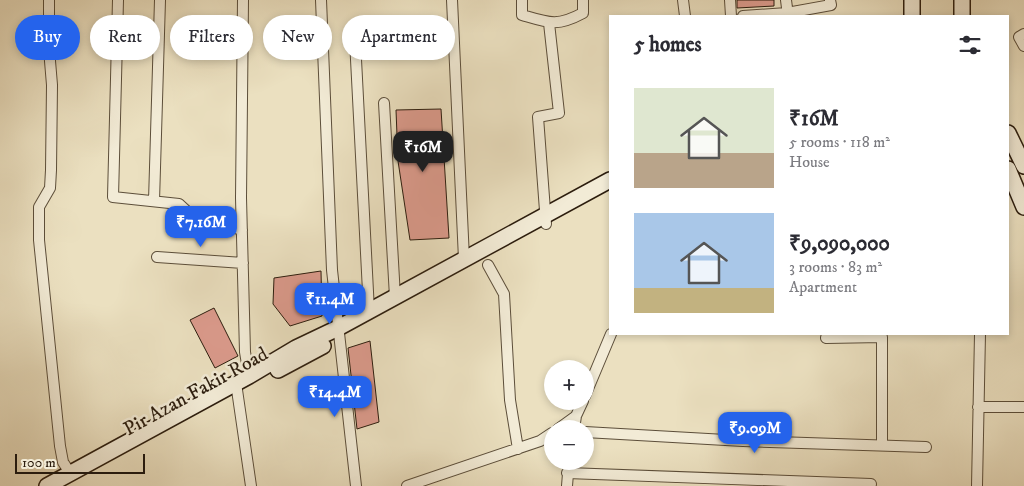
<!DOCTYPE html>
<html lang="en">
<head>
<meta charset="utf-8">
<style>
	:root { --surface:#fff; --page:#f7f7f7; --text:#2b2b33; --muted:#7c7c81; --accent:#2563eb }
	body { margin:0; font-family:"IM FELL DW Pica",serif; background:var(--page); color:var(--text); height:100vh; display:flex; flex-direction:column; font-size:19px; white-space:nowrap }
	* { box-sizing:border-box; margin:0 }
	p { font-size:16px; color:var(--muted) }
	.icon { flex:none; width:28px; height:28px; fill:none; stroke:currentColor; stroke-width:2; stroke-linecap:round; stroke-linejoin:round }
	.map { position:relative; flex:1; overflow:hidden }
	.panel { position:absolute; left:609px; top:15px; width:400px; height:320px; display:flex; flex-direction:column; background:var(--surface); border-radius:0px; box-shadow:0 2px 8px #0003 }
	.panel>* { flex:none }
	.guide { position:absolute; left:15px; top:15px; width:475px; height:45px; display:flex; gap:10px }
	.fabs { position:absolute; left:544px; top:360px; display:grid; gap:10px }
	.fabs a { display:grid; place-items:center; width:50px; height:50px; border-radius:50%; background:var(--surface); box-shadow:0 2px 8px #0003; font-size:25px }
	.scale { position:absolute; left:15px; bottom:12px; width:130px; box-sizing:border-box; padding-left:5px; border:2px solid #2c1d0e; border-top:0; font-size:14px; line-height:18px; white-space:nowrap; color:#2c1d0e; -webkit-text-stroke:4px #f2ebd6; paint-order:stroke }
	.price { position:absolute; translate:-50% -42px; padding:0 11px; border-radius:10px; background:var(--accent); color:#fff; font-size:16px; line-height:32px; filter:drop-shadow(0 1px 2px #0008) }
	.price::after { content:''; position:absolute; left:50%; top:30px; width:15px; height:11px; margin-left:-8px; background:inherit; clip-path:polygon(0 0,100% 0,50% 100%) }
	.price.selected { background:#222; color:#fff }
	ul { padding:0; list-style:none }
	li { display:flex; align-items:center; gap:15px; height:125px; padding:0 25px }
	li span { display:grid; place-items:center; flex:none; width:140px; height:100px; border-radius:0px; color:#555 }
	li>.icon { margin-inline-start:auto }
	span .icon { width:60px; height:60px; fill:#fffc; stroke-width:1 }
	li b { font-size:21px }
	h2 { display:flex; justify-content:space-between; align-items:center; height:60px; padding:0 25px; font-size:21px }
	.pill { padding:0 18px; border-radius:22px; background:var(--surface); box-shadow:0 2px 8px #0003; font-size:18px; line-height:45px }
	.pill.selected { background:var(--accent); color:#fff }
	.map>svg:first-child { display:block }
	.building { fill:#dc9b8d; stroke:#2c1d0e }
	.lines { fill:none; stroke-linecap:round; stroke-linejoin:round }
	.street-casing { stroke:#5c4e3a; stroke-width:12 }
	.secondary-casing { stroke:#2c1d0e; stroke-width:18 }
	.street { stroke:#f2ebd6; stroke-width:10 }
	.secondary { stroke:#f2ebd6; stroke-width:15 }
	.labels { text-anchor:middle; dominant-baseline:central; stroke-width:5; stroke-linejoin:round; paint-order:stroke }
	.street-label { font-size:20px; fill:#2c1d0e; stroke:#f2ebd6 }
</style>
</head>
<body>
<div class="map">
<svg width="1024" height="486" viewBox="0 0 1024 486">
	<rect width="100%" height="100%" fill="#ebe0c0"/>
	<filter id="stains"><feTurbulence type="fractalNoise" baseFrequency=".004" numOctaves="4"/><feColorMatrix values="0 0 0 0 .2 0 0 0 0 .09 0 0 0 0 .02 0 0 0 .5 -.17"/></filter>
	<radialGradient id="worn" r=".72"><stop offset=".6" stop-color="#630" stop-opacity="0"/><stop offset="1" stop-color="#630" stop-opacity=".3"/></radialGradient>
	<!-- building -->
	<path class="building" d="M737,0H774V6L737,8Z
		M441,109L449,238L410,240L398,161L396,110Z
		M321,271L322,316L290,326L273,304L274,278Z
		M214,308L238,356L215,368L190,320Z
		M370,341L379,422L357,429L348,348Z"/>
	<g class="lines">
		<!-- street casing -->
		<g class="street-casing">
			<path id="street" d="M49,0V49L52,85L51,170L50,188L39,207V240L60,446L63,462L70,473
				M118,0L113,197L179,204L192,216L242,230
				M243,0L241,198L245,352L249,376
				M321,0L332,270L356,486
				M452,0L464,259
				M522,0V15C549,23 557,27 583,13V0
				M683,0L685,16
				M730,0L731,16
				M786,0L788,16
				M743,16L787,13L831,5L830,0
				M1024,34L1019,37L1024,46
				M355,40L369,311
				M384,103L395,297
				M154,201L160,0
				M546,224L538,117L559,113L549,23
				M157,257L243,263
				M488,265L504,294L510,400L518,449
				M827,334L826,338L882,337V445
				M236,383L251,486
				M585,396L611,334
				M978,407H1024
				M558,429L576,416
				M574,429L576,416L583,401
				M585,432L743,441L926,447
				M567,473L871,484
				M407,486L540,441L552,433
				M567,486L569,461
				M977,486L980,334"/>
		</g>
		<!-- secondary casing -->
		<g class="secondary-casing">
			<path id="secondary" d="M912,16V0
				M962,16V0
				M1008,133L1024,166
				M1008,169L1024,207
				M278,370L323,346
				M47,486L249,376L296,348L338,328L610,180"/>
		</g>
		<!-- street -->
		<use href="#street" class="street"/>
		<!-- secondary -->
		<use href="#secondary" class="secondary"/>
	</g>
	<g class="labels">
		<!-- street labels -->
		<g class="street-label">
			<text transform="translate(196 392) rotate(-29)">Pir Azan Fakir Road</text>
		</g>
	</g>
	<rect width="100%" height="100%" filter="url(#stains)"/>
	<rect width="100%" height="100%" fill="url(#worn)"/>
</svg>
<div class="fabs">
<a>+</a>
<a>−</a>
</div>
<div class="scale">100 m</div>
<b class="price selected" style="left:423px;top:173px">₹16M</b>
<b class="price" style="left:201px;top:248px">₹7.16M</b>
<b class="price" style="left:330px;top:325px">₹11.4M</b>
<b class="price" style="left:335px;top:418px">₹14.4M</b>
<b class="price" style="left:755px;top:454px">₹9.09M</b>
<div class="guide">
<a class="pill selected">Buy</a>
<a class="pill">Rent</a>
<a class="pill">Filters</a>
<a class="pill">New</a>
<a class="pill">Apartment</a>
</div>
<section class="panel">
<h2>5 homes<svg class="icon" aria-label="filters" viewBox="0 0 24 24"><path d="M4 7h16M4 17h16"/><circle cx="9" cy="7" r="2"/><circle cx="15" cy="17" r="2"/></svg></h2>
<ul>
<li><span style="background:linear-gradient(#dfe7d0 65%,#b9a48a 0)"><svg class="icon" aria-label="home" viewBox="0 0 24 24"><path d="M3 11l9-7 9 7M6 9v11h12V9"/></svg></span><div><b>₹16M</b><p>5 rooms · 118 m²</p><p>House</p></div></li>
<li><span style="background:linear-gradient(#a9c7e8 75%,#c2b280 0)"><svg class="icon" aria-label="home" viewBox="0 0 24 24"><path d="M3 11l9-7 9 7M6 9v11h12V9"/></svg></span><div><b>₹9,090,000</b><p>3 rooms · 83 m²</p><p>Apartment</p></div></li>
</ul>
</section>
</div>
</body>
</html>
